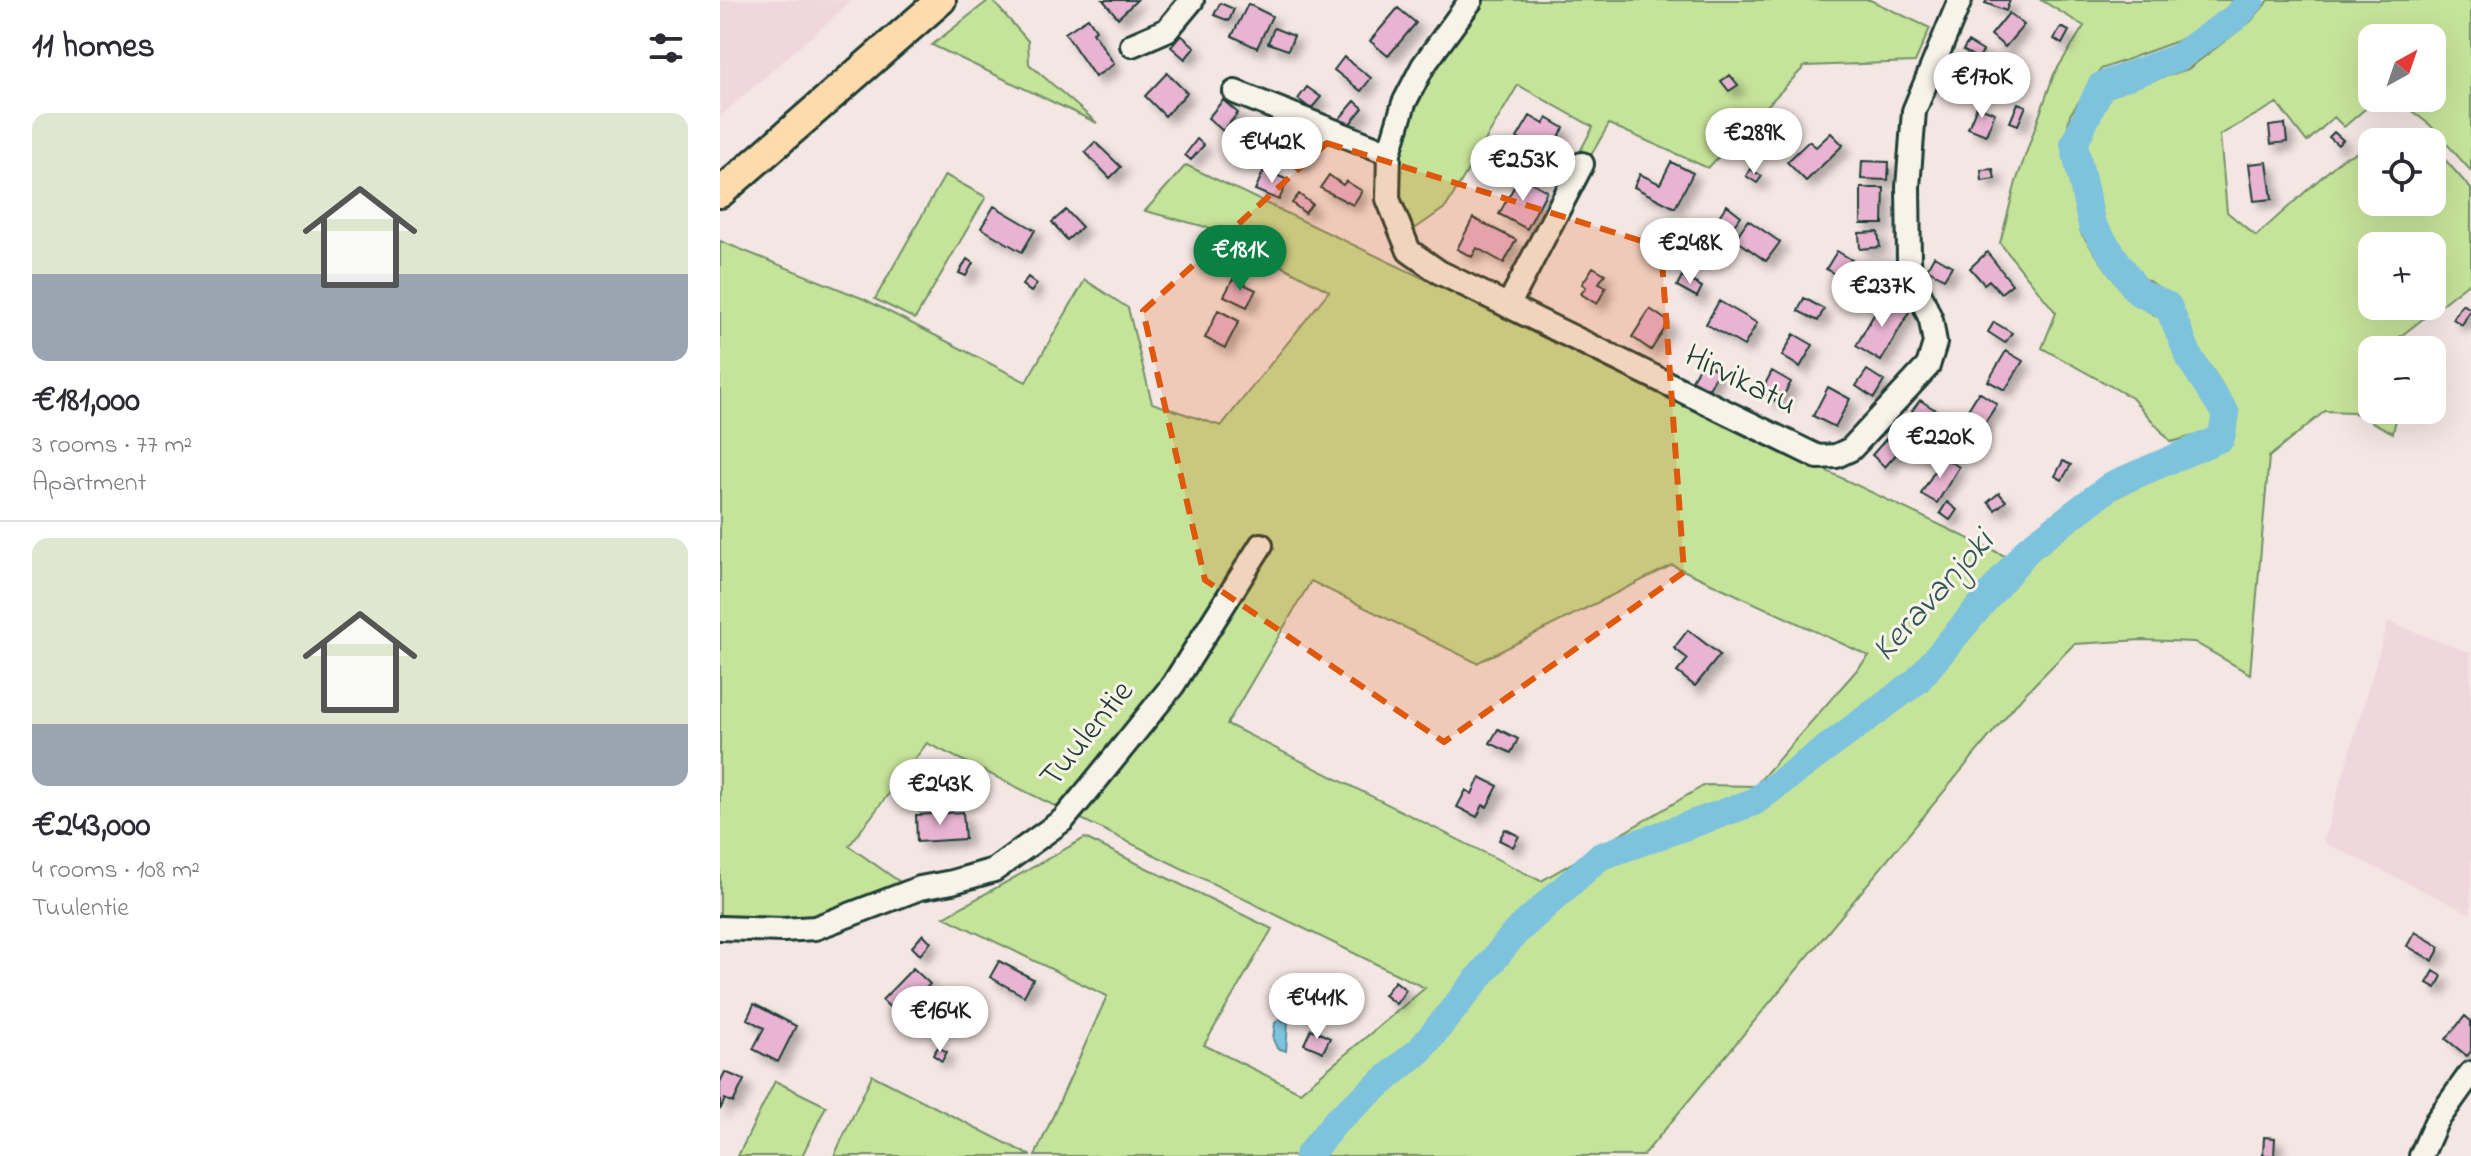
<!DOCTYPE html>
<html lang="en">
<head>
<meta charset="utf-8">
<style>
	:root { --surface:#fff; --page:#f7f7f7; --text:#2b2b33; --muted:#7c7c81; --line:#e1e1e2; --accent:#0b8043 }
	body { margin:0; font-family:"Indie Flower",sans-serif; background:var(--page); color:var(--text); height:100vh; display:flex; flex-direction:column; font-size:30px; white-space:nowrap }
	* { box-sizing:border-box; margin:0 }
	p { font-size:26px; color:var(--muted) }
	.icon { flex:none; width:44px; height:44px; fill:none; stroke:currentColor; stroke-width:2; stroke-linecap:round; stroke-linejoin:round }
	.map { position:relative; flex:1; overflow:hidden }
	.details { display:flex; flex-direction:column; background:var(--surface); width:720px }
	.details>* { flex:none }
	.needle { width:52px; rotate:40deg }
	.fabs { position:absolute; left:1638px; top:24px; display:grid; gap:16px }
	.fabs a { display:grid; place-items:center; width:88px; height:88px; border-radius:16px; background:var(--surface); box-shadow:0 8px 32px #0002; font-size:40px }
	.price { position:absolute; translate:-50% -68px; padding:0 18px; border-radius:28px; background:#fff; color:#222; font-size:26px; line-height:52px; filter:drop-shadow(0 2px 4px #0008) }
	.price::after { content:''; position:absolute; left:50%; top:48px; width:24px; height:18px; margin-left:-12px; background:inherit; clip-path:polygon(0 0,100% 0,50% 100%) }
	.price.on { background:var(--accent); color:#fff }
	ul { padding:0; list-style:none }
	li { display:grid; align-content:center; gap:16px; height:424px; padding:0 32px }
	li+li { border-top:2px solid var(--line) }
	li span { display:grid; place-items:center; height:248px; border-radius:16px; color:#555 }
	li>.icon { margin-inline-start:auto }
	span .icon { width:144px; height:144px; fill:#fffc; stroke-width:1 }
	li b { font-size:34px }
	h2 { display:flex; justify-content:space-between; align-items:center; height:96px; padding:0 32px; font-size:34px }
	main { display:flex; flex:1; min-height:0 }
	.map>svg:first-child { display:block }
	.built { fill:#f0d7de }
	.green { fill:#c6e39a; stroke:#729067; stroke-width:2; fill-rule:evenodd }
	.water { fill:#7dc3de; stroke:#578d9a; stroke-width:2 }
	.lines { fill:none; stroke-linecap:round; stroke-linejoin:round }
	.river { stroke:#7dc3de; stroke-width:28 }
	.building { fill:#e8b4d1; stroke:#1f3d34; stroke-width:2; filter:url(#shadow) }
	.minor-casing { stroke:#1f3d34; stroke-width:28 }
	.major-casing { stroke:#1f3d34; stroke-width:34 }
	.minor { stroke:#f7f3e8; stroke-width:22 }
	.major { stroke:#fedbac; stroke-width:28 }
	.marked { fill:#de580e; fill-opacity:0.2; stroke:#de580e; stroke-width:6; stroke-dasharray:16 10; stroke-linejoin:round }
	.labels { text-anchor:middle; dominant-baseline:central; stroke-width:6; stroke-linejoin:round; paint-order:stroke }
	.street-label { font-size:34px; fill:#1f3d34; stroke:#f7f3e8 }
	.water-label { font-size:36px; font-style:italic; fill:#325856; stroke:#f7f3e8 }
</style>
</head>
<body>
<main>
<section class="details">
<h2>11 homes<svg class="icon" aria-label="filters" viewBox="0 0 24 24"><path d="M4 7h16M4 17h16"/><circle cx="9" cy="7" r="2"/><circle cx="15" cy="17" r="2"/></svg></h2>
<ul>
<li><span style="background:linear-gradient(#dfe7d0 65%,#9aa5b1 0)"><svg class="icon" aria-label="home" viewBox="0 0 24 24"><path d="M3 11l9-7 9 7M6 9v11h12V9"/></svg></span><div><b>€181,000</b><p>3 rooms · 77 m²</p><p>Apartment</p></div></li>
<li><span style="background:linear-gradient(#dfe7d0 75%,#9aa5b1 0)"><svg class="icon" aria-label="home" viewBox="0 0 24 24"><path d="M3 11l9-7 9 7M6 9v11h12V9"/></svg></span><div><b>€243,000</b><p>4 rooms · 108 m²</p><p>Tuulentie</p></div></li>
</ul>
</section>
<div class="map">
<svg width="1751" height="1156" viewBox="0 0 1751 1156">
	<defs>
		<filter id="shadow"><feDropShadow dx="7" dy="7" stdDeviation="4" flood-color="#0004"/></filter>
	</defs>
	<rect width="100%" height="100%" fill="#f4e6e3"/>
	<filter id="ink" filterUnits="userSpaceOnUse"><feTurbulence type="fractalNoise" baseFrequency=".0125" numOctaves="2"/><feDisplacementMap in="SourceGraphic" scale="16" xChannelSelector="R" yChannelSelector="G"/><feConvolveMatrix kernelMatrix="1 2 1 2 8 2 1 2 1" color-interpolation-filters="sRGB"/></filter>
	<g filter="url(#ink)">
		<!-- built -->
		<path class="built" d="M0,0H128L131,2L0,116Z
			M1668,622L1751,653V914L1603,842Z"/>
		<!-- green -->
		<path class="green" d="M269,0H272L308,41L309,64L377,123L212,45Z
			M760,0H1150L1210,28L1195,62L1085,66L988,168L889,124L866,164L856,159L873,127L798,85L726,207L689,233C685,222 678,209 676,198C664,127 720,53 760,0Z
			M1321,0H1524L1512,13L1460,40L1381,69L1350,115L1343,150L1361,233L1408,300L1440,318L1461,364L1493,414L1492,431L1451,442L1412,398L1322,348L1336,313L1280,243L1296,182L1334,74L1364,26Z
			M1549,0H1751V171L1710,125L1675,98H1712V38H1652V98H1658L1624,127L1614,117L1587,142L1557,103L1500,135L1507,212L1536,236L1623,158L1652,146V202H1712V145L1751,189V281L1672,343L1675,350H1652V410H1678L1673,433L1633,412L1605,411L1549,457L1530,674L1474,642L1422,640L1354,644L1302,697L923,1156H315L387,996L224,917L365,838L552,929L484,1045L580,1092L705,988L207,743L129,846L187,887L93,922L0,920V241L144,299L306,382L365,280L408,308L432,403L501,426L609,291L490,228L425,211L466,165L1306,566L1397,497L1508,446L1515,409L1498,378L1474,343L1455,297L1422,277L1383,219L1365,146L1388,95L1468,69L1530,22ZM1652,246H1712V306H1652ZM952,565L1149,656L1035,786L985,785L821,881L507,724L591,581L757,663Z
			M225,175L266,197L195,319L155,299Z
			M152,1075L311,1156H114Z
			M55,1081L106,1106L82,1156H18Z"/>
		<!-- water -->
		<path class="water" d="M560,1019L568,1023L566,1051L557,1048L553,1039L555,1023Z"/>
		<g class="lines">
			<!-- river -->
			<path class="river" d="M588,1156L617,1120L700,1050L795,933L879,857L1034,802L1197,681L1308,549L1392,485L1501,438L1506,414L1470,359L1448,306L1418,292L1372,225L1354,144L1381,86L1457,58L1517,16L1531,0"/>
		</g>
		<!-- building -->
		<path class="building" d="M383,0H417L398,18Z
			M1267,0H1290L1286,11L1265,3Z
			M500,3L514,9L509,21L494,15Z
			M528,4L552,16L537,48L512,36Z
			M678,8L696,23L668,56L650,41Z
			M1289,13L1304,25L1285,47L1271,35Z
			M368,18L376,30L373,32L394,64L375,77L345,33Z
			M1341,27L1349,31L1342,44L1334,39Z
			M554,28L574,36L568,50L548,43Z
			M461,35L475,47L465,59L451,47Z
			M1248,42L1263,51L1258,59L1243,50Z
			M624,57L651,78L641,91L614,70Z
			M447,73L467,93L445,116L425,96Z
			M1010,75L1018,85L1009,91L1001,81Z
			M587,87L601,97L591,109L578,99Z
			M503,100L518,113L503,131L488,118Z
			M635,101L643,108L628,126L619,119Z
			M1298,103L1306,106L1298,125L1290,122Z
			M1257,106L1275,113L1266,135L1248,128Z
			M810,116L824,124L827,118L844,128L832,148L820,141L816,149L797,138Z
			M1565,124L1567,142L1551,144L1549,126Z
			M530,126L547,141L528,160L512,145Z
			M1614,132L1623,140L1618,145L1609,137Z
			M575,133L593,149L578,167L559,151Z
			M1111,133L1123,145L1086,181L1067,162L1089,141L1096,147Z
			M477,139L484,145L471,160L465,155Z
			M375,142L401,167L390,178L365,152Z
			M1142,161L1169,162L1168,180L1141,179Z
			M951,162L973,173L955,208L914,187L920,174L940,184Z
			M1547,162L1552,199L1534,201L1529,164Z
			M1030,169L1042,176L1037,183L1026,176Z
			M1273,169L1275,179L1262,181L1261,170Z
			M544,170L568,180L559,200L535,190Z
			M609,175L623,185L626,181L642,191L633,205L600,188Z
			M800,176L827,191L807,229L779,214Z
			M1141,188H1164L1163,224H1141Z
			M579,194L592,204L585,213L572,203Z
			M1007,205L1021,216L1008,233L994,223Z
			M274,206L315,230L302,252L261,228Z
			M346,210L362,227L347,240L332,222Z
			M753,218L796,240L784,263L757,248L752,257L737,249Z
			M1028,220L1060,242L1046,261L1015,239Z
			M1158,232L1160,247L1140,249L1139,233Z
			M1117,251L1132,260L1118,276L1106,269Z
			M1267,252L1292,284L1281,293L1269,280L1264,284L1250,268Z
			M1214,256L1232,266L1224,279L1207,269Z
			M247,259L253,263L246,276L239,273Z
			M873,267L885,274L879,283L886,287L877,304L861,294L866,287L862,284Z
			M962,276L982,287L977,297L957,286Z
			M308,277L317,284L311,292L302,285Z
			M513,279L536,290L527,307L504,296Z
			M1164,297L1189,312L1161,361L1136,346Z
			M1084,298L1104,309L1098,321L1078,311Z
			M999,301L1037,323L1024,346L986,324Z
			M1742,304L1751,309L1742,325L1733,319Z
			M930,309L949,322L931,350L912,337Z
			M498,310L519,321L505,348L485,338Z
			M1274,322L1292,333L1285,343L1268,332Z
			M1074,334L1093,345L1080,367L1062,356Z
			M1286,351L1303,361L1285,390L1268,381Z
			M982,362L999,371L989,389L972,380Z
			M1147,370L1164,381L1154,398L1136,386Z
			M1052,371L1071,382L1059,403L1041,392Z
			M1108,387L1130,399L1115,427L1093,416Z
			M1259,392L1277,404L1257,435L1239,424Z
			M1200,400L1217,411L1209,422L1192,411Z
			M1196,435L1213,446L1206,457L1189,447Z
			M1166,439L1179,451L1165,467L1152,455Z
			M1223,457L1239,467L1217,503L1201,494Z
			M1343,461L1351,465L1342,480L1335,476Z
			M1279,493L1286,501L1275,510L1268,502Z
			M1227,502L1237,510L1230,520L1220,513Z
			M968,630L1000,655L975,686L957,672L968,659L954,648Z
			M778,729L798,739L791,753L770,743Z
			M760,777L778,786L767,807L763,805L757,817L737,807L746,790L752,794Z
			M243,812L245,839L197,842L196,815Z
			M785,829L799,836L793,847L779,840Z
			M1695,932L1720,947L1713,961L1687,946Z
			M203,934L211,942L200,955L192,947Z
			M279,961L313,979L304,996L270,977Z
			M193,968L210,984L179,1016L162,1000Z
			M1714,971L1722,976L1716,988L1707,983Z
			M675,981L686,990L676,1004L664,995Z
			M34,1004L76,1026L58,1062L33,1049L44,1028L27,1019Z
			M1745,1016L1751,1021V1051L1747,1056L1726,1039Z
			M591,1029L610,1038L603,1052L584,1044Z
			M218,1047L227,1052L222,1061L213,1055Z
			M5,1072L24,1080L13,1103L5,1099L0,1110V1082Z
			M1544,1137L1555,1138L1554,1156L1543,1155Z"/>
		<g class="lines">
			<!-- minor casing -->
			<g class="minor-casing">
				<path id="minor" d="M751,0L703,66L684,103L669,153L668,199L689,251L719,272L1098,457L1116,456L1131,449L1208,366L1215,343L1211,320L1191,273L1189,262L1188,187L1194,111L1240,0
					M412,45L447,30L472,0
					M515,92L669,153
					M788,306L862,164
					M0,928L63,930L95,928L200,888L232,882L274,870L343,820L369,789L453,685L541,545
					M1701,1156L1716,1122L1751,1073"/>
			</g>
			<!-- major casing -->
			<g class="major-casing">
				<path id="major" d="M0,193L221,0"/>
			</g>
			<!-- minor -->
			<use href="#minor" class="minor"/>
			<!-- major -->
			<use href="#major" class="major"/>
		</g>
	</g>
	<!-- marked area -->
	<path class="marked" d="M607,143L941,247L964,572L724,742L485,580L423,311Z"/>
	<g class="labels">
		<!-- street labels -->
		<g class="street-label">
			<text transform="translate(1020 381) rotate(26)">Hirvikatu</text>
			<text transform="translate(368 735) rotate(-51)">Tuulentie</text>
		</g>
		<!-- water labels -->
		<g class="water-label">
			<text transform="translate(1214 597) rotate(-48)">Keravanjoki</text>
		</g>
	</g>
</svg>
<div class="fabs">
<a><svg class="needle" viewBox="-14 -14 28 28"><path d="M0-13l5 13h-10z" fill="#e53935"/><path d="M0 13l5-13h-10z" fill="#7c7c81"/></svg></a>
<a><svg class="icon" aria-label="locate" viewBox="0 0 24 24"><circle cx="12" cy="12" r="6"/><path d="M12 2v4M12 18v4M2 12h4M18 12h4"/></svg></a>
<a>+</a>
<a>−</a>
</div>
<b class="price" style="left:1262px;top:120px">€170K</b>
<b class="price" style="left:1034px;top:176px">€289K</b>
<b class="price" style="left:552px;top:185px">€442K</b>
<b class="price" style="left:803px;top:203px">€253K</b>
<b class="price" style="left:970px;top:286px">€248K</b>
<b class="price on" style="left:520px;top:293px">€181K</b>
<b class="price" style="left:1162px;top:329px">€237K</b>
<b class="price" style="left:1220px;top:480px">€220K</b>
<b class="price" style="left:220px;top:827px">€243K</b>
<b class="price" style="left:597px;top:1041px">€441K</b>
<b class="price" style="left:220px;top:1054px">€164K</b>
</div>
</main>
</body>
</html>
